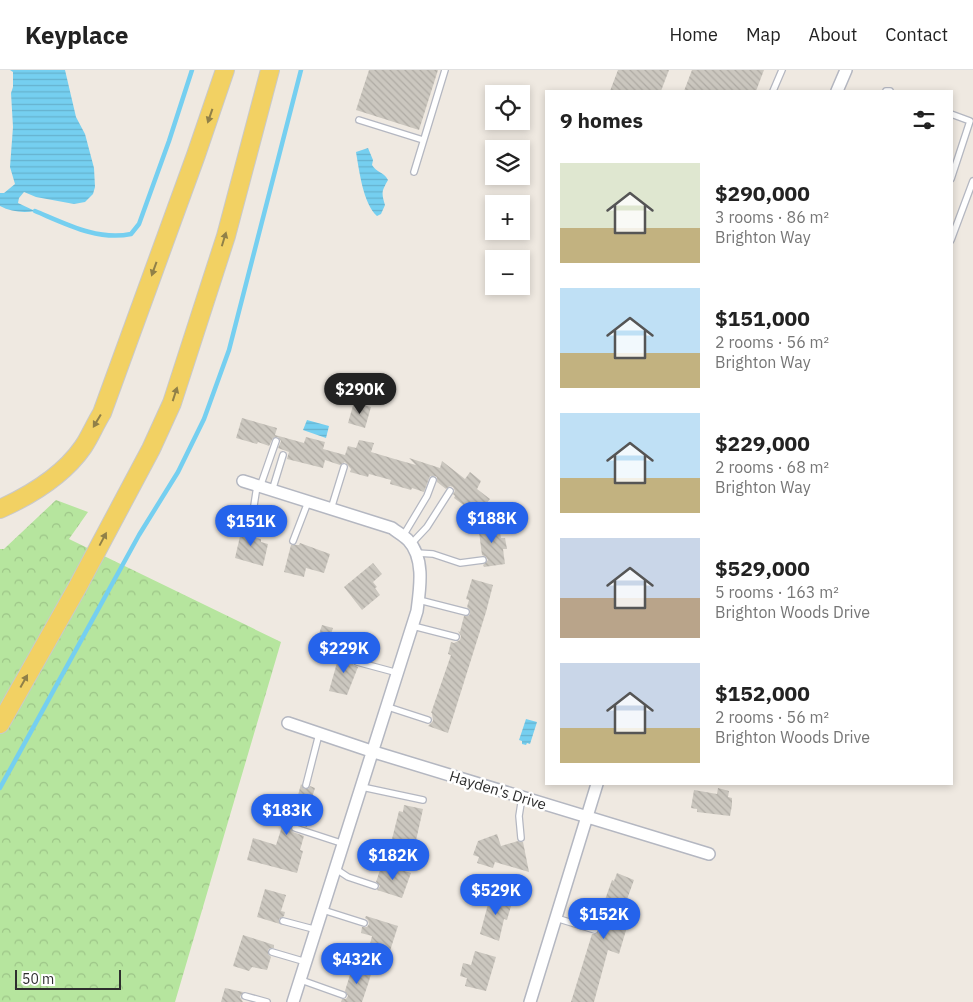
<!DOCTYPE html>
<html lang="en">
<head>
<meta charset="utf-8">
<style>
	:root { --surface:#fff; --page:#f6f6f6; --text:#222; --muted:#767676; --line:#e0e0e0; --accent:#2563eb }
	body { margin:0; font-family:"IBM Plex Sans",sans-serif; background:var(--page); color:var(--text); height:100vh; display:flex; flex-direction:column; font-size:19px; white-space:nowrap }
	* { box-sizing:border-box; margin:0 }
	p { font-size:16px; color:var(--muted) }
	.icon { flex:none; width:28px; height:28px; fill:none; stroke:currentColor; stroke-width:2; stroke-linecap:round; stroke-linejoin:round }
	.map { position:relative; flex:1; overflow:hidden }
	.panel { position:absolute; left:545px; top:20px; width:408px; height:695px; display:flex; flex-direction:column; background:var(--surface); border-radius:0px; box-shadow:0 2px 8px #0003 }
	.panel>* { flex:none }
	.fabs { position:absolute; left:485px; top:15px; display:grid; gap:10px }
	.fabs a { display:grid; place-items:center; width:45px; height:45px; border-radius:0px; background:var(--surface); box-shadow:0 2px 8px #0003; font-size:25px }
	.scale { position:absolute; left:15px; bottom:12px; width:106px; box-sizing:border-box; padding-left:5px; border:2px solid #2e2e2e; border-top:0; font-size:14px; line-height:18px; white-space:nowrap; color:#2e2e2e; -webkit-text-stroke:4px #fff; paint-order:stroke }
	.price { position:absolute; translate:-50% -42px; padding:0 11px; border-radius:18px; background:var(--accent); color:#fff; font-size:16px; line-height:32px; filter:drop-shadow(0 1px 2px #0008) }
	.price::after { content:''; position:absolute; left:50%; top:30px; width:15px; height:11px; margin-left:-8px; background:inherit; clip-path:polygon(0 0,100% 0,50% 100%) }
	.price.selected { background:#222; color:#fff }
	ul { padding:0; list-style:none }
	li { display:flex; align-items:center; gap:15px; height:125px; padding:0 15px }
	li span { display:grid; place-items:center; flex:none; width:140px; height:100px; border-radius:0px; color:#555 }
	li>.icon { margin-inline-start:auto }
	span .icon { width:60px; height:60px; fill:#fffc; stroke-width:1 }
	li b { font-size:21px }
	h2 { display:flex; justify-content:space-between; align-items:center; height:60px; padding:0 15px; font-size:21px }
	header { display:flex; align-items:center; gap:30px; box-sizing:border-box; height:70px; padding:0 25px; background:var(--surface); border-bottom:1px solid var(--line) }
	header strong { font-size:24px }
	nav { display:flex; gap:28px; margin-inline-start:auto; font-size:18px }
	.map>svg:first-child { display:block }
	.forest { fill:url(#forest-crowns) }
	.water { fill:url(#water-rules) }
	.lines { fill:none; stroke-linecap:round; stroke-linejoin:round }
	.stream { stroke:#75cff0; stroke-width:4.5 }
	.building { fill:url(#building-back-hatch) }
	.service-casing { stroke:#b4b7c1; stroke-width:8 }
	.minor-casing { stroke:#b4b7c1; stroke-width:14 }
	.primary-casing { stroke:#c9c9c9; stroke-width:20 }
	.service { stroke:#fff; stroke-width:5.5 }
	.minor { stroke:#fff; stroke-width:11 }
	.primary { stroke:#f2d163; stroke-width:18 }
	.oneway { fill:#908048 }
	.labels { text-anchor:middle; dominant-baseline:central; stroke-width:5; stroke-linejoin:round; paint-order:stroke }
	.street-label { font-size:15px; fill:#2e2e2e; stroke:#fff }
</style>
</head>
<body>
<header>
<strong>Keyplace</strong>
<nav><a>Home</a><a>Map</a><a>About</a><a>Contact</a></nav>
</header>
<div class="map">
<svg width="973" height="932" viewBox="0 0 973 932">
	<defs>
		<pattern id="forest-crowns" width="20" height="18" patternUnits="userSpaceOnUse" patternTransform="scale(1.25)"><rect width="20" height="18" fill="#b6e59e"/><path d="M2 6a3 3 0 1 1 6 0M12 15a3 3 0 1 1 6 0" fill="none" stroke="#9dc588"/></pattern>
		<pattern id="water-rules" width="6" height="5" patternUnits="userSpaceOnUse" patternTransform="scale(1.25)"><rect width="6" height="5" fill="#75cff0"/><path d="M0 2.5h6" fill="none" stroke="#66b2ce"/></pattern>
		<pattern id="building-back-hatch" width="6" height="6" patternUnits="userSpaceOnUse" patternTransform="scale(1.25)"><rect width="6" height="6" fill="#cbc7bf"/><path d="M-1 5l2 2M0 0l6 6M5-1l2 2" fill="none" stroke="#afaba4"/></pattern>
	</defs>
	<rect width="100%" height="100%" fill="#efe9e1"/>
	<!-- forest -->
	<path class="forest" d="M56,430L88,442L69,469L281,572L175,932H0V479H4Z"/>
	<!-- water -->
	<path class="water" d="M10,0H65L76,47L85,64L94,98L95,117L93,124L85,132L74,134L36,127L24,122L19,128L18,133L35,141C24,143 11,142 0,136V123H4L15,114L10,97L13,57L11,23L13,17V2Z
		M368,78L373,90L372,95C377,103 383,101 388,110C382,121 381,122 385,135L381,144L377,146C363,134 359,99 356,82Z
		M307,350L329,356L326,368L303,360Z
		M526,649L537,652L530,674L527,673L526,675L522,674V671L519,670Z"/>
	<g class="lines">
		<!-- stream -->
		<path class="stream" d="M35,141C66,154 98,171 131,164L139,154L169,71L192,0
			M0,718L139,465L178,402L204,349L229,280L301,0"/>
	</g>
	<!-- building -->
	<path class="building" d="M369,0H438L419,60L356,40Z
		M618,0H669L661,21H610Z
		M692,0H764L756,21H684Z
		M354,332L371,337L365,358L348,353Z
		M242,348L277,358L275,365L304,373L306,367L325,372L323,379L345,385L348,376L356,378L359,370L374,373L371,382L398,390L416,395L409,388L440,398L442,391L465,409L470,402L481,411L477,419L490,429L477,445L454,428L455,426L453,424L455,421L453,417L450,416L446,419L437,412V407L434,406H430L424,422L412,418L411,420L390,414L391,410L369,404L368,407L350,402L351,399L345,392L340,395L325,390L323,398L287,389L289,382L278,378L281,371L278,367L273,368L269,376L258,372L257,374L236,368Z
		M494,452L495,457H499L501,468H505L507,479H503L505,494L484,497L483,495L488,490L486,487L482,485L478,454Z
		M243,453L246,454L250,460L258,457L255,468L261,469V472L268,474L263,496L235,488Z
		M300,473L330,484L324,503L306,498L304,507L284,502L291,475H299Z
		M373,493L382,504L373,512L377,517L375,518L380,525L362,540L344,517Z
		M472,509L493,515L486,542L448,663L428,656L433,651L432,643H431L451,585L448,584L451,572L454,573L460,570L461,566L458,561L460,562L464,546H468L470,544V540L467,537L469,530L466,529Z
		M322,555L333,558L329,570L318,567Z
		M340,582L359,587L353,590V595L358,597L347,625L329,621Z
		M301,714L304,719H308L310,716L315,718L311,731L316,733L311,751L309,750L307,757L295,753L290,757L293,762L304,766L300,780L303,781L297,803L247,790L253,768L276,775L287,741L282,739L285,729L293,731L294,728L297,729Z
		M718,718L729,721L728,727L732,728V735L730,746L697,742V739L691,738L694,720L717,724Z
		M404,735L423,739L415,775L392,769L399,741L403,742Z
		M497,764L501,776L518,771L523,772L529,802L495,792L493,798L477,793L479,787L473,785L478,771Z
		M382,794L411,803L402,828L377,820L380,816L376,812Z
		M617,803L634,810L618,854L627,857L619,884L608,880L594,932H571L592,864H596L599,862V858L596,856L597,852L612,810L614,811Z
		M265,819L286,825L281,841L285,842L284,846L279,849L280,854L257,847Z
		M491,823L513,829L507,850L504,849L499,871L480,864Z
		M366,846L398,856L389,884L369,878L372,866L361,863L362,857H367L369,854L368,850L365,848Z
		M243,865L274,875V878H270L268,880V884L271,887L267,900L252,897L249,901L233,896Z
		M475,881L496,887L486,921L465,916L467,908L460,906L463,893L471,895Z
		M353,895L372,901L369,911L362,932H341L342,929H346L348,926L345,921Z
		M225,918L243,922L240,927L243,932H221Z"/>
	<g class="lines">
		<!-- service casing -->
		<g class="service-casing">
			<path id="service" d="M773,21L782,0
				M886,21H890
				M951,44L970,51L951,109
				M359,50L423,70
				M414,102L445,0
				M951,170L973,111
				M260,417L276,371
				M272,421L283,385
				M331,439L344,397
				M251,455L257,416
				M403,466L427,426L433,410
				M293,471L308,432
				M411,474L427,457L450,421
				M417,483L433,484L460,493L483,490
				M419,530L466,542
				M413,556L456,567
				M357,592L398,603
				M388,637L428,650
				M306,715L319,664
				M362,717L423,730
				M295,758L344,774
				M521,768L519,746L522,727
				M336,799L348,807L375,816
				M323,840L364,853
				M556,848L595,860
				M283,851L317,860
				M272,882L306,892
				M301,910L343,925
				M245,926L267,932"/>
		</g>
		<!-- minor casing -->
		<g class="minor-casing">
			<path id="minor" d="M837,21L846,0
				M243,411L392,458C397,462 403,465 408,470C425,488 420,518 417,541L293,932
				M288,653L374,682L709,784
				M530,932L597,714"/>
		</g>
		<!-- primary casing -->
		<g class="primary-casing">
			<path id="primary" d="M0,439C31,425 63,406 83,377C90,367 95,354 102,343L196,85L225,0
				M0,654L77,518L151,379L172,333L226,166L270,0"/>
		</g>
		<!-- service -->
		<use href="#service" class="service"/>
		<!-- minor -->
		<use href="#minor" class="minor"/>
		<!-- primary -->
		<use href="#primary" class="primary"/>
	</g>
	<!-- one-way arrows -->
	<defs><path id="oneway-solid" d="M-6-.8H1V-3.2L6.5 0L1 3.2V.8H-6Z" transform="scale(1.25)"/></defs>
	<g class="oneway">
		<use href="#oneway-solid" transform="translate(210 46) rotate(109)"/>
		<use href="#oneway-solid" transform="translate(224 169) rotate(-73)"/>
		<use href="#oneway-solid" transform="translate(154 199) rotate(110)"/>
		<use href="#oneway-solid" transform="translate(175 324) rotate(-72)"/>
		<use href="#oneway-solid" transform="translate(97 351) rotate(121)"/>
		<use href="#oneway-solid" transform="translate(103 469) rotate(-62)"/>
		<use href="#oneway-solid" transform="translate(24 611) rotate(-61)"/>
	</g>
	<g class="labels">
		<!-- street labels -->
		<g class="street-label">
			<text transform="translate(498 720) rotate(17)">Hayden's Drive</text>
		</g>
	</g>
</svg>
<div class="fabs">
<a><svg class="icon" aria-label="locate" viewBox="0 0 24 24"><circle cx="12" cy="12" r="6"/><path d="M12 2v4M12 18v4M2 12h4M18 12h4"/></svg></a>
<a><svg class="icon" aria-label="layers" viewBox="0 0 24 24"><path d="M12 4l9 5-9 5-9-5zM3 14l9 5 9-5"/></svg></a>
<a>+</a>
<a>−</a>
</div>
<div class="scale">50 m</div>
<b class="price selected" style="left:360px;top:345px">$290K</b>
<b class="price" style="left:492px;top:474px">$188K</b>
<b class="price" style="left:251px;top:477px">$151K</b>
<b class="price" style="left:344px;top:604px">$229K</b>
<b class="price" style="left:287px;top:766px">$183K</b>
<b class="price" style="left:393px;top:811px">$182K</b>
<b class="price" style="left:496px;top:846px">$529K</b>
<b class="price" style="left:604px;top:870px">$152K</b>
<b class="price" style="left:357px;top:915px">$432K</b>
<section class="panel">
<h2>9 homes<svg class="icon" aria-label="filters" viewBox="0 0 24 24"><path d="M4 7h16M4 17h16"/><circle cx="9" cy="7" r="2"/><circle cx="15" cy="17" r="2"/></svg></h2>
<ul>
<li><span style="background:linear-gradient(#dfe7d0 65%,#c2b280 0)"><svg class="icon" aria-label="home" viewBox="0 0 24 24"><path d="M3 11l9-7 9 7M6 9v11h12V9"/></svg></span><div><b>$290,000</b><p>3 rooms · 86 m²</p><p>Brighton Way</p></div></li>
<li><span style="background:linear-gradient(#bfe0f5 65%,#c2b280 0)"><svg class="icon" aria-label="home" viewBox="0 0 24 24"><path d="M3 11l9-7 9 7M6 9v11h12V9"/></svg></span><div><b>$151,000</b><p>2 rooms · 56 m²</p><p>Brighton Way</p></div></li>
<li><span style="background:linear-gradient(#bfe0f5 65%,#c2b280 0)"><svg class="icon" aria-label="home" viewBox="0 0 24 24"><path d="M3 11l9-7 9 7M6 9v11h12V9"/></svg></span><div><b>$229,000</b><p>2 rooms · 68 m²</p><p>Brighton Way</p></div></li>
<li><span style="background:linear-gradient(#c9d6e8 60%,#b9a48a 0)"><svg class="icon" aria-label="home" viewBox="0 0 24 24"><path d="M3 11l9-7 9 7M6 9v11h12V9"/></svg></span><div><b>$529,000</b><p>5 rooms · 163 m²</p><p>Brighton Woods Drive</p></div></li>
<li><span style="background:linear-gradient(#c9d6e8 65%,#c2b280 0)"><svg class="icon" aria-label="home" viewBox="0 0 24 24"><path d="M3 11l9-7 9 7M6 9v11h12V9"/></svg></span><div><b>$152,000</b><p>2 rooms · 56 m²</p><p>Brighton Woods Drive</p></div></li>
</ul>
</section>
</div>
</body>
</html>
